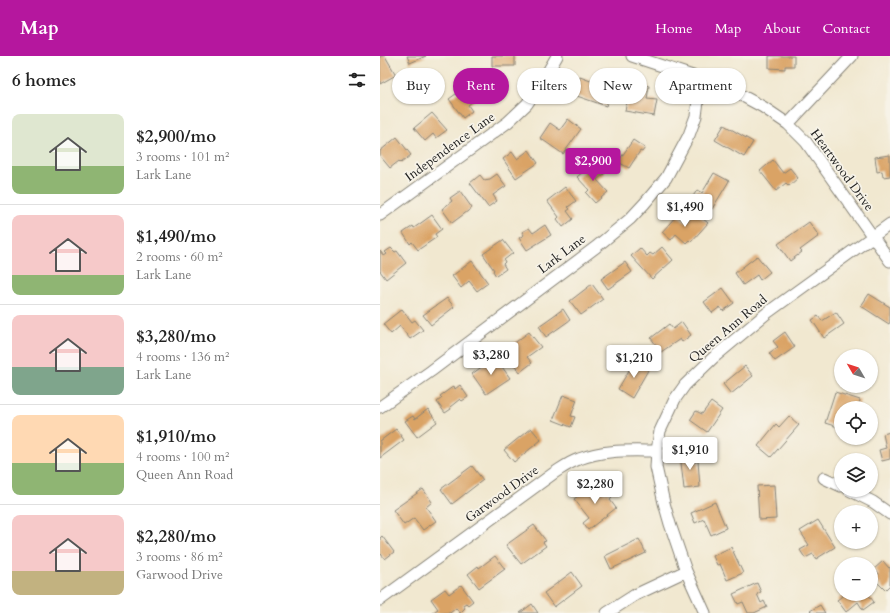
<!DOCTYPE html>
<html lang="en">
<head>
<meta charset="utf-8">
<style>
	:root { --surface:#fff; --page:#f6f6f6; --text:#222; --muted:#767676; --line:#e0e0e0; --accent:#b5179e }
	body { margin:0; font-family:Cardo,serif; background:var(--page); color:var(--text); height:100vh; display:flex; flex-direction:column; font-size:15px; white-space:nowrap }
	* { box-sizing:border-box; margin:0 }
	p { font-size:13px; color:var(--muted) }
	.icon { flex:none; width:22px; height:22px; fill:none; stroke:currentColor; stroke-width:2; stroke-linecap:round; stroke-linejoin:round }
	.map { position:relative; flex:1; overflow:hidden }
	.sheet { display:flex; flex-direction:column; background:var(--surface); width:380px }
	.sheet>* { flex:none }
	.hud { position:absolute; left:12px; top:12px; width:380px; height:36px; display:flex; gap:8px }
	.needle { width:26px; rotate:309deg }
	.buttons { position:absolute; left:454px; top:293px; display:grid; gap:8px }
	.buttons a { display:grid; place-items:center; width:44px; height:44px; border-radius:50%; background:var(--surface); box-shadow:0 1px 3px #0004; font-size:20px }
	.price { position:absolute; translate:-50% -34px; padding:0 9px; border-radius:4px; background:#fff; color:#222; font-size:13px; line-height:26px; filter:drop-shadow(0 1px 2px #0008) }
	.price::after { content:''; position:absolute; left:50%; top:24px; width:12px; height:9px; margin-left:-6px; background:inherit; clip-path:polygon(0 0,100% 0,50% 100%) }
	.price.active { background:var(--accent); color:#fff }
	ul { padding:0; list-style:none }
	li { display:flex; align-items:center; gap:12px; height:100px; padding:0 12px }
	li+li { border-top:1px solid var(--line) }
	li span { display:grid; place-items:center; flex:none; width:112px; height:80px; border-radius:8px; color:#555 }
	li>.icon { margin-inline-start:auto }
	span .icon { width:48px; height:48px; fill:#fffc; stroke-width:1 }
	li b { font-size:17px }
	h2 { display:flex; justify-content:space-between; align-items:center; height:48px; padding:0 12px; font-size:17px }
	.tag { padding:0 14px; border-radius:18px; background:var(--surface); box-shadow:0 1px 3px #0004; font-size:14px; line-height:36px }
	.tag.active { background:var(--accent); color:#fff }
	header { display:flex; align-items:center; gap:24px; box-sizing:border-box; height:56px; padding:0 20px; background:var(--accent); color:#fff }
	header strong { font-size:19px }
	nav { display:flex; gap:22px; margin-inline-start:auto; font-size:14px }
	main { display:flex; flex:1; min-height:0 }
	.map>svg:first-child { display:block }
	.building { fill:#daa365 }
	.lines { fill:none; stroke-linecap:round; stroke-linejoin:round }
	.minor-casing { stroke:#868276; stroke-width:13 }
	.minor { stroke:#fff; stroke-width:11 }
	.labels { text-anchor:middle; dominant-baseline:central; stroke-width:3.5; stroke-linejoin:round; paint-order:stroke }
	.street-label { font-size:13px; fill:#1c1c1c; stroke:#f7f3e8 }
</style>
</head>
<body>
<header>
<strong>Map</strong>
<nav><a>Home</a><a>Map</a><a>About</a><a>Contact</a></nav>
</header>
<main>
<section class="sheet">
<h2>6 homes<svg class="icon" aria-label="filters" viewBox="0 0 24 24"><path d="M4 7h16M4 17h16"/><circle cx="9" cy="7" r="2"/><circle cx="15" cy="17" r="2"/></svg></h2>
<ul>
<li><span style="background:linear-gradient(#dfe7d0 65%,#8fb573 0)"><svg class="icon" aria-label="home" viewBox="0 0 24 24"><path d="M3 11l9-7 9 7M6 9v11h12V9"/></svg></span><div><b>$2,900/mo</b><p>3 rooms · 101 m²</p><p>Lark Lane</p></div></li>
<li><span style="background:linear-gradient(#f6c9c9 75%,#8fb573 0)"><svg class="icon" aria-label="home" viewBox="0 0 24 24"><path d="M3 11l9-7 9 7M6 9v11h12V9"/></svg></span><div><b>$1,490/mo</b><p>2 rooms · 60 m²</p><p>Lark Lane</p></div></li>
<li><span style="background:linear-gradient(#f6c9c9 65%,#7fa58c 0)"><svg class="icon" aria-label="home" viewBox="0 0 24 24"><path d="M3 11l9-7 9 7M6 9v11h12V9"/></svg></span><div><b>$3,280/mo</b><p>4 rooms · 136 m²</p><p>Lark Lane</p></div></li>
<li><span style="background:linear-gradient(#ffd9b3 60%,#8fb573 0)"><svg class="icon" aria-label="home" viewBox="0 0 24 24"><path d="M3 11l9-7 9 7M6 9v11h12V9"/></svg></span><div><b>$1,910/mo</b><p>4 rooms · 100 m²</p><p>Queen Ann Road</p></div></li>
<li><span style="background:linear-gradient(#f6c9c9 70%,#c2b280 0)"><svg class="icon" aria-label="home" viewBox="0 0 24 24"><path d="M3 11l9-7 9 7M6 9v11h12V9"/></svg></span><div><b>$2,280/mo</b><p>3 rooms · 86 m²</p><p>Garwood Drive</p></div></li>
</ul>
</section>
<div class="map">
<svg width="510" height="557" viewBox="0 0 510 557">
	<rect width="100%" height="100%" fill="#f7f3e8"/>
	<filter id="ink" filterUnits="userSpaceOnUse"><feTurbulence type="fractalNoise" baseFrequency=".025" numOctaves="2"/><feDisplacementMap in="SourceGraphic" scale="8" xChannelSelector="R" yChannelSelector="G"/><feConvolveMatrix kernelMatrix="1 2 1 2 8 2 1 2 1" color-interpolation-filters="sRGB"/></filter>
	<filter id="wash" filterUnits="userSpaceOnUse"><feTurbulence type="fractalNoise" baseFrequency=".012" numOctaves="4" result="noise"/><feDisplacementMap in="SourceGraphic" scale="16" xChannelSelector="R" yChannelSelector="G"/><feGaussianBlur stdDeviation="0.9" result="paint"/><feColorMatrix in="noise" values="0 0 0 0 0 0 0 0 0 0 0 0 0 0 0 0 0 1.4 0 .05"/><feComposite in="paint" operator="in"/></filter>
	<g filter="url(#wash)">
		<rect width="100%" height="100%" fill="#f1e8d0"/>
		<g id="blocks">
			<!-- building -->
			<path class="building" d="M0,0H5L16,19L0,28Z
				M27,0H46L30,7Z
				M112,0H135V10H112Z
				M389,0H414V10H405V13L389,12Z
				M220,16L236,22L226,50L194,39L200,21L216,27Z
				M251,26L269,30L267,43L277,44L274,60L245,55Z
				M91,27L100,40L88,49L92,55L83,62L69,43Z
				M52,57L67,74L56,82L53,78L45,85L34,72Z
				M188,63L201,73L183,98L160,82L170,67L180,74Z
				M344,69L373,86L364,101L335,84Z
				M17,81L31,99L21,107L19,105L10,112L0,100V95Z
				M253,84L265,92L262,96L260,95L249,112L238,106Z
				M149,94L158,107L136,122L123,103L132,96L137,103Z
				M510,99V120L503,121L502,115L497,116L495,101Z
				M393,104L403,117L410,112L418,122L409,130L406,127L396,135L380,115Z
				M215,105L225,117L217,124L228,136L215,147L206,137L209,134L197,121Z
				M334,117L349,125L332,153L312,142L317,134L322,137Z
				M117,118L126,130L113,139L117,145L108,151L90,127L100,119L104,124L110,123Z
				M185,131L196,145L188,151L190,153L187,155L193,163L183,171L177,163L179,161L167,145Z
				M80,135L92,152L72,167L62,153L72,145L70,142Z
				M315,156L328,167L311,186L309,184L306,187L296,178L291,184L282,176L297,159L306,167Z
				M52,159L62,173L55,178L57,181L38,194L32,186L30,188L23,177L33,170L34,172Z
				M429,166L439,180L420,194L422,196L410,205L398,188Z
				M165,169L171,179L147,194L139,182L144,179L142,176L149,172L153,177Z
				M123,184L133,197L124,204L125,206L123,208L126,213L116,220L113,215L114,214L103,198Z
				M282,191L293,204L272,223L251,200L260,192L267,200L270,197L273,199Z
				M11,192L15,196L17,195L26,207L6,223L0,215V195L4,200L7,198L5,196Z
				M377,200L390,216L380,224L377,219L363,229L355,217Z
				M92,205L108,227L97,235L89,225L81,232L72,220Z
				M245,206L252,216L228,233L221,223Z
				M212,228L223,243L201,259L190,245Z
				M343,232L354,247L343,255L340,251L332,257L324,246Z
				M489,238L510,251V266L509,268L481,250Z
				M67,242L74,251L51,269L43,259Z
				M22,253L32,266L35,264L43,274L30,283L20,270L11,278L3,268Z
				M183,253L190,264L166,281L159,270Z
				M456,256L464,268L444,282L432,264L438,260L442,265Z
				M302,266L311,279L302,286L300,283L281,296L271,282L289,268L293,273Z
				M149,276L161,291L147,301L152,307L140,316L124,295Z
				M405,276L415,291L395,305L389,297L398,291L393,285Z
				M115,301L130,322L106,338L92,318Z
				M261,303L271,309L252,342L238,333L251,311L255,313Z
				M365,310L373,320L351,338L343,328Z
				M80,329L88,341L82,345L80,343L70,351L71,353L65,357L57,346L62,342L60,340L74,330L75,333Z
				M455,336L480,344L478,352H461V372L445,367Z
				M183,339L197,344L191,360L195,361L191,371L173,364Z
				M331,346L342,354L327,376L310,364L316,355L322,358Z
				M48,353L57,366L37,381L25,365L33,360L35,363Z
				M409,360L419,369L391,401L378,390L396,368L399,371Z
				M151,372L161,384L134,406L124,394Z
				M16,373L24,384L0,402V385Z
				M510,376V403L502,405L499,394L506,392L503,378Z
				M313,397L314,406L318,405L320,431L304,433L300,398Z
				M92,410L103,424L72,448L61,433Z
				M216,426L225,438L227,436L232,442L230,444L236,452L208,474L203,467L209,462L194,443Z
				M394,429L396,463L379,464L377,430Z
				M43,433L52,446L46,451L56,465L43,474L34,462L24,469L13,454Z
				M335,446L346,472L331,479L324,463L315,467L311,457Z
				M438,464L455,491L436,503L433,498L425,502L420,494L429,489L420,475Z
				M154,469L166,485L163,486L166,490L141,508L126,489Z
				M2,480L14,496L5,503L1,498L0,499V482Z
				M259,483L266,497L231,513L225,500Z
				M351,491L363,517L347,524L340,508L337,509L333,500Z
				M115,500L125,513L99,532L88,518L98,510L99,512Z
				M503,505L509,512L510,511V529L505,534L494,523L499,518L494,513Z
				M192,516L202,530L174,551L164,537Z
				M377,527L381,536L377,538L381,547L384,545L387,551L374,557H368L363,546L358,548L353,538Z
				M81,529L93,545L88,549L86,547L83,549L85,552L80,557L76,552L70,557H52L58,553L51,543L65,533L69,538Z
				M465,538H488L494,546L483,554L478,546L466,556L457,544Z
				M152,548L158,557H140Z
				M440,549L445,557H432L430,555Z"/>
		</g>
	</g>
	<g filter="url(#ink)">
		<use href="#blocks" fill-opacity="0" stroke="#868276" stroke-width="1"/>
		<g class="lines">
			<!-- minor casing -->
			<g class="minor-casing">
				<path id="minor" d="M252,0L346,31L383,51L408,68L426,86L510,205
					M408,68L472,0
					M0,159L128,66L147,48L165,21L177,0
					M0,351L51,315L216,191L250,163L264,148L286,122L309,79L316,60L321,22
					M444,422L461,430
					M469,434L493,446L510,458
					M0,544L174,417C182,412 190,406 199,403C225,393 249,395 277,395
					M227,557L255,539L306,515
					M325,557L306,515L290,468L284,447L276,411L277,395L280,375L295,343L305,329L333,302L387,257L510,168"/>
			</g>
			<!-- minor -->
			<use href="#minor" class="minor"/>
		</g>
	</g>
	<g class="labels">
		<!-- street labels -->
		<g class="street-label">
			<text transform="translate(70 91) rotate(-36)">Independence Lane</text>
			<text transform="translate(462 114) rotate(54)">Heartwood Drive</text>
			<text transform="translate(182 198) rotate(-37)">Lark Lane</text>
			<text transform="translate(348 273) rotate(-40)">Queen Ann Road</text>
			<text transform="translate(122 438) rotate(-36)">Garwood Drive</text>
		</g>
	</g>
</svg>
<div class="buttons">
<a><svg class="needle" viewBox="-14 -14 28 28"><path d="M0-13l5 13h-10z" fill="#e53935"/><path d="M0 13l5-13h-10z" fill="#767676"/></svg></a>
<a><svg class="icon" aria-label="locate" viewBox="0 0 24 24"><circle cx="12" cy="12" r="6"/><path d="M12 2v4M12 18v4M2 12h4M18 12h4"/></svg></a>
<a><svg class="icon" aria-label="layers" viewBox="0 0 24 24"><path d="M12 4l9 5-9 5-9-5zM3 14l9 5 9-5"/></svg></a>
<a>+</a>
<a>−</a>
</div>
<b class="price active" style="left:213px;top:126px">$2,900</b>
<b class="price" style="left:305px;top:172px">$1,490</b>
<b class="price" style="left:111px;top:320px">$3,280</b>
<b class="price" style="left:254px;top:323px">$1,210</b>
<b class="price" style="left:310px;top:415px">$1,910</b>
<b class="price" style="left:215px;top:449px">$2,280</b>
<div class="hud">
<a class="tag">Buy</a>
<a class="tag active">Rent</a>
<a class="tag">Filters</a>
<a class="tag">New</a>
<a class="tag">Apartment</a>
</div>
</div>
</main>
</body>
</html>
